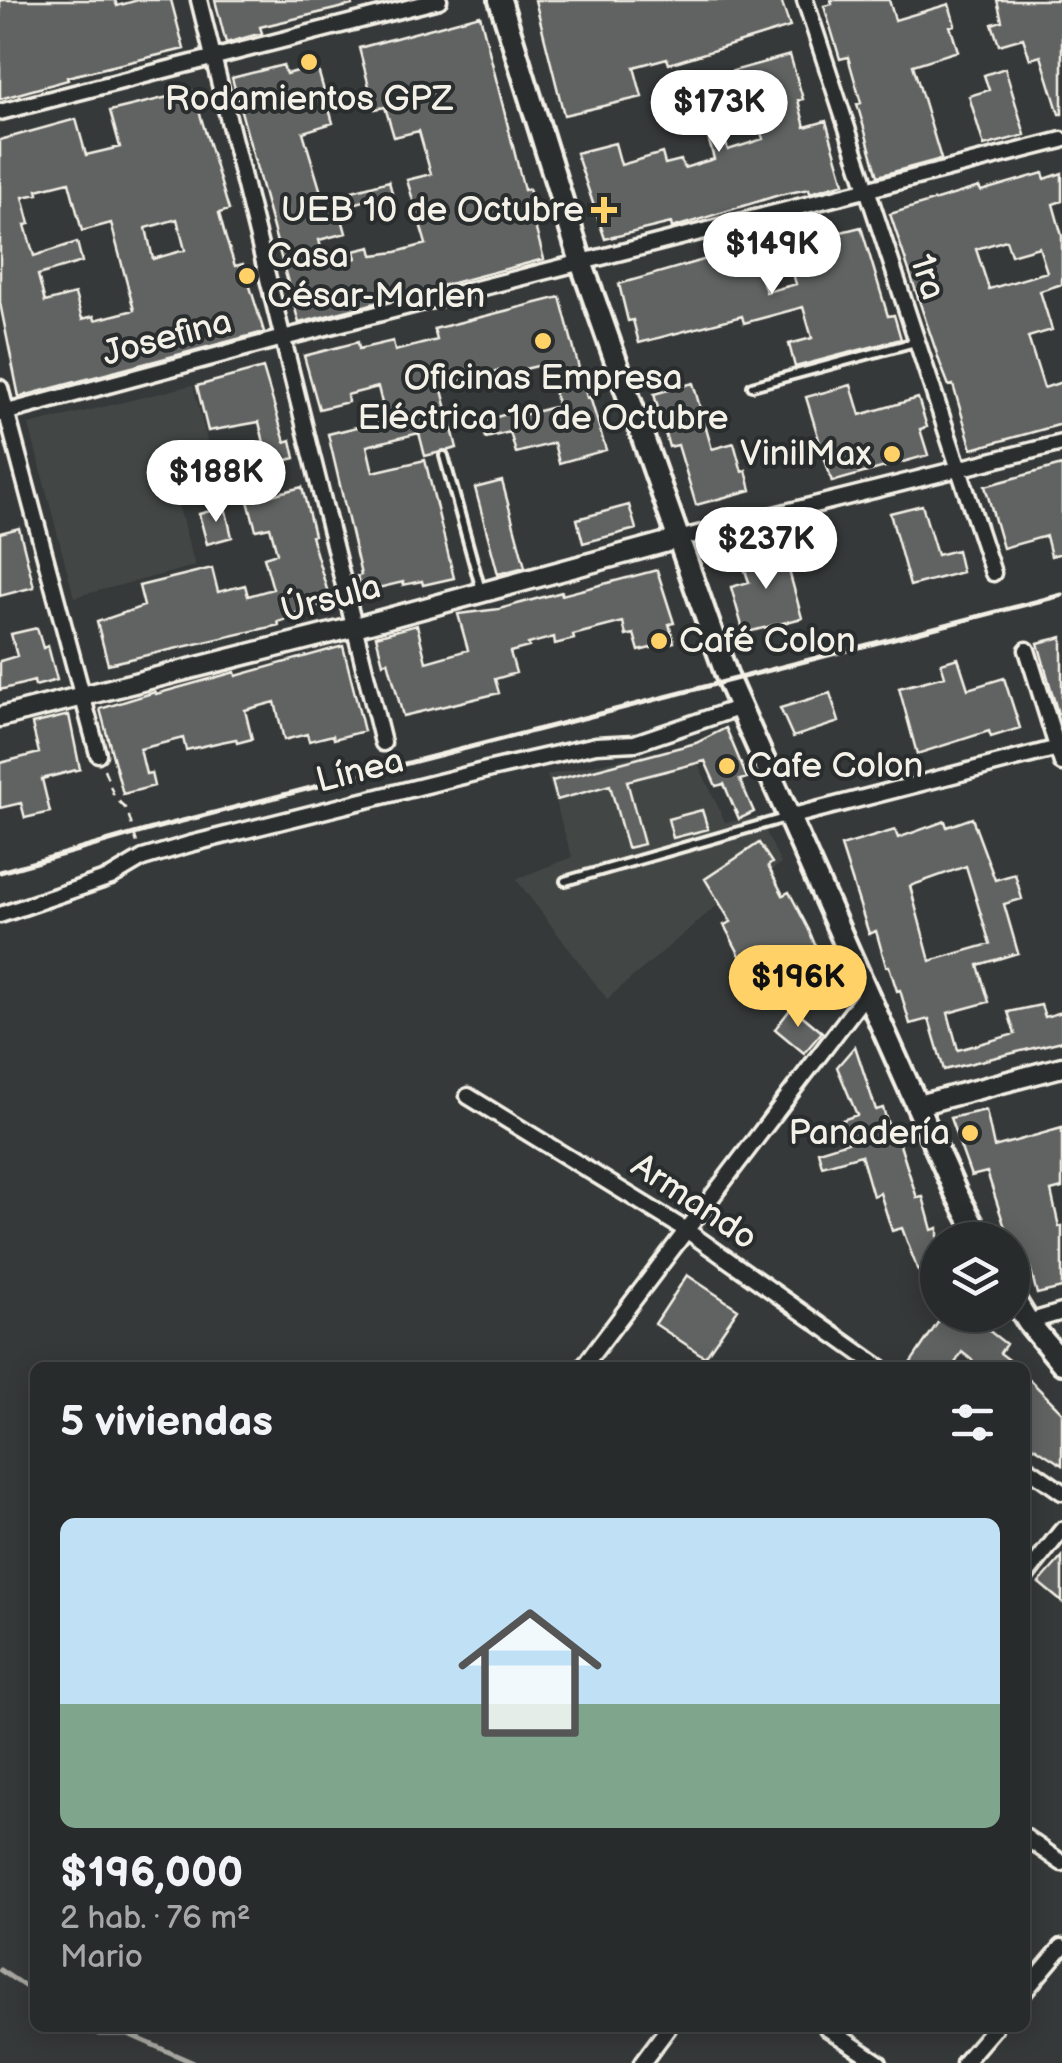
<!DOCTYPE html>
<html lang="es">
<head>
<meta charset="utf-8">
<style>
	:root { --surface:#282b2b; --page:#343737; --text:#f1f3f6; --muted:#a5a7a9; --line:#444747; --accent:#ffd166 }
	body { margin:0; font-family:"Balsamiq Sans",sans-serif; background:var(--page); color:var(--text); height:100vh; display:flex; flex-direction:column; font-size:38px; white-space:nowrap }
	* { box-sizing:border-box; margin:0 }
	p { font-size:32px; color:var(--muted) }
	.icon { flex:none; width:55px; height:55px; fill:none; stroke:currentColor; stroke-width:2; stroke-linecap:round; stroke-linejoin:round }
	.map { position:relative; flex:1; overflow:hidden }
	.side { position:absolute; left:30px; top:1362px; width:1000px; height:670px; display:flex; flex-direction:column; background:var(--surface); border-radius:15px; box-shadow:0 5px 25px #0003,0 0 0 2px var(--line) }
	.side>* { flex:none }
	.buttons { position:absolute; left:920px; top:1222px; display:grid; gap:20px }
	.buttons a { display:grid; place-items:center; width:110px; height:110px; border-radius:50%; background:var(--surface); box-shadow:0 5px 25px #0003,0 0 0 2px var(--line); font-size:50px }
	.price { position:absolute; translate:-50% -85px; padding:0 22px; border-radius:35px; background:#fff; color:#222; font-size:32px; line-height:65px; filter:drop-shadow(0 2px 5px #0008) }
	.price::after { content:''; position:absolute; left:50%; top:60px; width:30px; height:22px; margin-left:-15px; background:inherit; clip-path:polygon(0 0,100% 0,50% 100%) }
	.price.selected { background:var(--accent); color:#111 }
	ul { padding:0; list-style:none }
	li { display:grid; align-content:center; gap:20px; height:530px; padding:0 30px }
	li span { display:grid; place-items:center; height:310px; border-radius:15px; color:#555 }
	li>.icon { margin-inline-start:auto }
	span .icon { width:180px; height:180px; fill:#fffc; stroke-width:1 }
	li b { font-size:42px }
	h2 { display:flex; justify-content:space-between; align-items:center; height:120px; padding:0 30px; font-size:42px }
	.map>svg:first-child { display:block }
	.built { fill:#434645 }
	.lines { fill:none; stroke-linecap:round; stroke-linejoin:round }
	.stream { stroke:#a8a7a1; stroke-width:5 }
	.building { fill:#616362; stroke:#f4f1e8; stroke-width:2.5; fill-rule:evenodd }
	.lane-casing { stroke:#f4f1e8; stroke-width:14 }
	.street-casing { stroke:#f4f1e8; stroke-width:21 }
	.secondary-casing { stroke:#f4f1e8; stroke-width:25 }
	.primary-casing { stroke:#f4f1e8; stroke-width:28 }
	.path { stroke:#f4f1e8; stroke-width:2.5; stroke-dasharray:10 8; stroke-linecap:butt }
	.lane { stroke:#2a2d2e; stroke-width:6 }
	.street { stroke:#2a2d2e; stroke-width:14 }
	.secondary { stroke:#2a2d2e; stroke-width:18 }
	.primary { stroke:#2a2d2e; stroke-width:20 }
	.rail { stroke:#f4f1e8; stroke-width:5 }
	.poi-dot { fill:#ffd166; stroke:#2a2d2e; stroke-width:4 }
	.labels { text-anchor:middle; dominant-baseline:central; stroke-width:8; stroke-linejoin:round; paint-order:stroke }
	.poi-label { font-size:35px; fill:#f4f1e8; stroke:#2a2d2e; text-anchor:end }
	.street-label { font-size:35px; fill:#f4f1e8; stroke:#2a2d2e }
</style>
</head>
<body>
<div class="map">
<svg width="1062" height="2063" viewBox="0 0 1062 2063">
	<rect width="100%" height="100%" fill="#363939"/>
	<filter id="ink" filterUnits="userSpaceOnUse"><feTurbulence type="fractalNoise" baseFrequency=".01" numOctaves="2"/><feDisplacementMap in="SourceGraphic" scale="20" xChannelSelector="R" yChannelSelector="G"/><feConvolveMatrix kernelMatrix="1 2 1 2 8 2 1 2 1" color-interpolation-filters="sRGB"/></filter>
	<g filter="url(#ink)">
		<!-- built -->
		<path class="built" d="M193,385L212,460L169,472L195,566L74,597L29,425Z
			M689,744L725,822L759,817L781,864L714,908L607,999L516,879L572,857L547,775Z"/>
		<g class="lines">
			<!-- stream -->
			<path class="stream" d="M0,1970L35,1993
				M89,2028L99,2034H128L194,2063"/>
		</g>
		<!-- building -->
		<path class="building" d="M0,0H115L117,6L138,0H171L184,49L67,77L68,80L0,99Z
			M215,0H351L352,5L260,27L262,33L226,43Z
			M535,0H781L790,27L669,64L667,58L634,67L642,97L564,115Z
			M831,0H889L895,20L949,4L955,25L950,26L958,51L913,65L941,159L878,176L857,104L861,103L848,57L840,59L824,6L832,4Z
			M997,0H1062V114H1059L1041,56L1030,59L1023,38L999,45L992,24L1002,21Z
			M480,15L524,190L529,189L534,207L530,208L544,259L299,323L232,78L283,65L286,74L317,66L333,123L303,132L323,199L389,181L392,193L339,208L346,233L319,240L326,266L356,258L354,251L371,247L373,255L396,252L426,244L407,180L431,174L419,131L394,137L385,107L375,109L359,48Z
			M790,55L803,99L798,100L805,127L826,121L844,183L810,193L809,189L779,195L672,228L671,223L605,239L576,153L615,143L621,165L662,153L665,164L681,160L684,168L714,159L702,116L685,120L676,87ZM746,106L748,114L755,112L763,139L728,150L717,113Z
			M1005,68L1025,135L984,146L969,96L989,90L984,75Z
			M193,91L229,210L219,213L226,239L235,266L243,264L264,332L19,397L0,303V140L76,119L86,155L120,147L110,111ZM69,182L82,231L111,223L134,310L95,320L94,316L82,319L75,294L45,302L38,275L82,262L77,242L34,256L25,225L30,224L23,197L38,194L37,190ZM177,219L185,250L153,259L146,228Z
			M1043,173L1045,179L1062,173V201L1053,204L1062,236V284L1040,291L1052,330L1028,337L1044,388L1062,382V424L972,449L953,385L949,386L940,363L890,214L979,187L981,191ZM1006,240L1011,255L1039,247L1047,272L989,289L976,249Z
			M861,227L888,316L894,315L901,339L795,367L789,344L812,338L803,307L744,323L742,316L639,343L633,320L628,321L619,284L752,246L766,292L796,284L785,246Z
			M560,297L587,398L590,397L606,450L559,463L554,443L516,453L510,432L486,438L482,421L514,412L515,417L558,406L546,364L499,375L498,371L441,386L457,448L425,456L419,433L367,446L373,472L425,460L454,578L423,585L422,581L403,585V582L361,592L357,576L361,575L328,434L386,420L378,387L347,395L348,402L319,409L304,356L358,342L359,349L393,341L395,351L437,340L434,329Z
			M263,368L285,442L291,440L295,458L178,488L174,473L249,455L248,451L265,447L259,422L208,431L197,386Z
			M693,383L712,449L734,443L742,472L746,470L751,490L696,505L678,445L669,447L654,394Z
			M851,385L860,415L918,398L927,427L920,429L928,455L832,482L806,397Z
			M1062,465V553L1051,556L1046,536L1003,548L985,486Z
			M502,481L525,567L498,574L475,488Z
			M302,487L314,535L311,536L331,603L296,613L297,616L278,622L279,625L108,664L97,622L144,606L139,586L212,568L218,592L245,585L248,596L273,589L264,557L277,553L270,527L256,530L248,501Z
			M629,505L636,529L583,543L577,519Z
			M922,505L937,555L957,550L962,572L910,586L890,513Z
			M225,507L232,537L207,544L199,514Z
			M19,528L34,587L0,596V533Z
			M782,545L802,618L744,633L731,587L749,582L741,559Z
			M657,570L674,623L669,624L674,642L639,651L634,634L626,636L623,622L573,635L574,639L555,644L554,637L528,644L529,647L510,652L516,673L495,679L499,693L403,716L388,661L383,663L376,636L417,625L426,662L468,650L458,614L499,609L562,592V595Z
			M37,628L43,648L48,646L57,680L35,686L34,681L0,690V661L17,656L11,634Z
			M1062,637V714H1058L1038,643Z
			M343,646L364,731L334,739L333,735L309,741L307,734L284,740L275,702L245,710L252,739L237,743L236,739L221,742L186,750L183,738L140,749L146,774L151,773L154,786L123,794L100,709L155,692L156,694L235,672L236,676Z
			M958,658L968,689L1004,678L1020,728L991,737L989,731L917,754L899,688L945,676L941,663Z
			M830,693L839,722L793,737L780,708Z
			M69,715L80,769L42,779L50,812L25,818L21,803L0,808V763L39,753L32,724Z
			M726,728L747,778L740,780L754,812L739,819L724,784L716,786L705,761L627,781L644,844L627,848L610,785L557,800L552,781L696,743Z
			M702,810L708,829L673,838L668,819Z
			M972,818L995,880L1015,874L1022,899L1004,904L1018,953L978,965L989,1002L948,1013L958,1050L1015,1034L1008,1012L1041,1005L1045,1017L1062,1012V1041L944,1070L929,1019L910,1024L900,990L897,991L889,966H886L876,931L869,934L841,846L895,830L898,838L945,821L947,827ZM966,866L990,944L930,961L910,886Z
			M759,843L772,863L768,866L783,895L789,892L809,930L830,982L782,1005L754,958L744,963L724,925L731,922L705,879Z
			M792,1007L822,1032L804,1053L775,1029Z
			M855,1046L876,1110L883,1108L890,1131L895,1129L917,1198L923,1197L932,1230L938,1228V1307L922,1270L918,1271L902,1228L892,1231L880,1193L873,1196L861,1155L822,1166L818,1151L848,1142L842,1120L857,1115L837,1067Z
			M986,1110L994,1147L1062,1128V1188L1051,1191L1059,1227L1062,1226V1288L1037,1294L1029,1264L1015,1267L1012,1240H1009L987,1172L971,1176L950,1118Z
			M687,1275L738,1309L705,1357L655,1324Z
			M943,1315H1008L983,1326L1006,1344L1000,1353L1020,1368H982L962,1352L952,1368H907Z
			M1025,1375L1062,1412V1465L1025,1441Z
			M1062,1557V1602L1039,1583Z"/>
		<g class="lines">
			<!-- lane casing -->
			<g class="lane-casing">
				<path id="lane" d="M752,386L915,342
					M444,456L481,590
					M565,881L785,818"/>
			</g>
			<!-- street casing -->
			<g class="street-casing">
				<path id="street" d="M199,0L383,743
					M805,0L993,573
					M0,112L439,0
					M0,388L98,754
					M0,414L283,338L1062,140
					M678,539L1062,443
					M1027,650L1062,763
					M789,817L1062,747
					M0,915L111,877L143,858L190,844L491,769L596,745L635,743L741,707
					M468,1096L686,1230L881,1368
					M1028,1322L1062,1312
					M582,1368L868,991
					M1025,1466L1062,1492
					M1025,1577L1062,1530
					M1025,1837L1062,1863
					M1025,1991L1062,1947
					M827,2028L879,2063
					M642,2063L668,2028
					M964,2063L994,2028"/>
			</g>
			<!-- secondary casing -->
			<g class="secondary-casing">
				<path id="secondary" d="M0,717L355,627L678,539
					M918,1105L1062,1067"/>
			</g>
			<!-- primary casing -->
			<g class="primary-casing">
				<path id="primary" d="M500,0L581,262L729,682L956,1193L981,1240
					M1012,1296L1028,1322L1062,1363"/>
			</g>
			<!-- path -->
			<path class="path" d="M104,769L114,796L127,810L137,843"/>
			<!-- lane -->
			<use href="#lane" class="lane"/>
			<!-- street -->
			<use href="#street" class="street"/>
			<!-- secondary -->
			<use href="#secondary" class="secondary"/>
			<!-- primary -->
			<use href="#primary" class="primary"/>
			<!-- rail -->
			<path class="rail" d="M0,872L159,827L1062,595"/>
		</g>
	</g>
	<!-- markers -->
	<g class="poi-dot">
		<circle cx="309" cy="62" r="10"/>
		<path d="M599 195h10v10h10v10h-10v10h-10v-10h-10v-10h10z"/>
		<circle cx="247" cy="276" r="10"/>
		<circle cx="543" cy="341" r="10"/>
		<circle cx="892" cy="454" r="10"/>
		<circle cx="659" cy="641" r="10"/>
		<circle cx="727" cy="766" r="10"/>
		<circle cx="970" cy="1133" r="10"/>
	</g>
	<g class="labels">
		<!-- poi labels -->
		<g class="poi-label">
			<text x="309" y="99" text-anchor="middle">Rodamientos GPZ</text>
			<text x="584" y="210">UEB 10 de Octubre</text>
			<text x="267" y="256" text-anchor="start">Casa<tspan x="267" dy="40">César-Marlen</tspan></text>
			<text x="543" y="378" text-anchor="middle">Oficinas Empresa<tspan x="543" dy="40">Eléctrica 10 de Octubre</tspan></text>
			<text x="872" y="454">VinilMax</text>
			<text x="679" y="641" text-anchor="start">Café Colon</text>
			<text x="747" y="766" text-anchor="start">Cafe Colon</text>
			<text x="950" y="1133">Panadería</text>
		</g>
		<!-- street labels -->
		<g class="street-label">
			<text transform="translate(927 277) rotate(72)">1ra</text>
			<text transform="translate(167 338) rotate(-15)">Josefina</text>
			<text transform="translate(331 599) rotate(-15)">Úrsula</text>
			<text transform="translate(360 771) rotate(-14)">Línea</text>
			<text transform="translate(694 1202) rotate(34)">Armando</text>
		</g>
	</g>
</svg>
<div class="buttons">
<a><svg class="icon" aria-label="layers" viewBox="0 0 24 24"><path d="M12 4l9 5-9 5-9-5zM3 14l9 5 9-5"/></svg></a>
</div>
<b class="price" style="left:719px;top:155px">$173K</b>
<b class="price" style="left:772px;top:297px">$149K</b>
<b class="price" style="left:216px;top:525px">$188K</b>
<b class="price" style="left:766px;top:592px">$237K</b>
<b class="price selected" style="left:798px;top:1030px">$196K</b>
<section class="side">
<h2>5 viviendas<svg class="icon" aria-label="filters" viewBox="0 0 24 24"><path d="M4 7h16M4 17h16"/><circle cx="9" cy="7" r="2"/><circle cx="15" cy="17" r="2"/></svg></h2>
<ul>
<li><span style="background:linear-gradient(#bfe0f5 60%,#7fa58c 0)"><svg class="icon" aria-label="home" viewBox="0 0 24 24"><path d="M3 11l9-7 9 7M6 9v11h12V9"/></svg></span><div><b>$196,000</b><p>2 hab. · 76 m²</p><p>Mario</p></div></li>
</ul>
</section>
</div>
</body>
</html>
